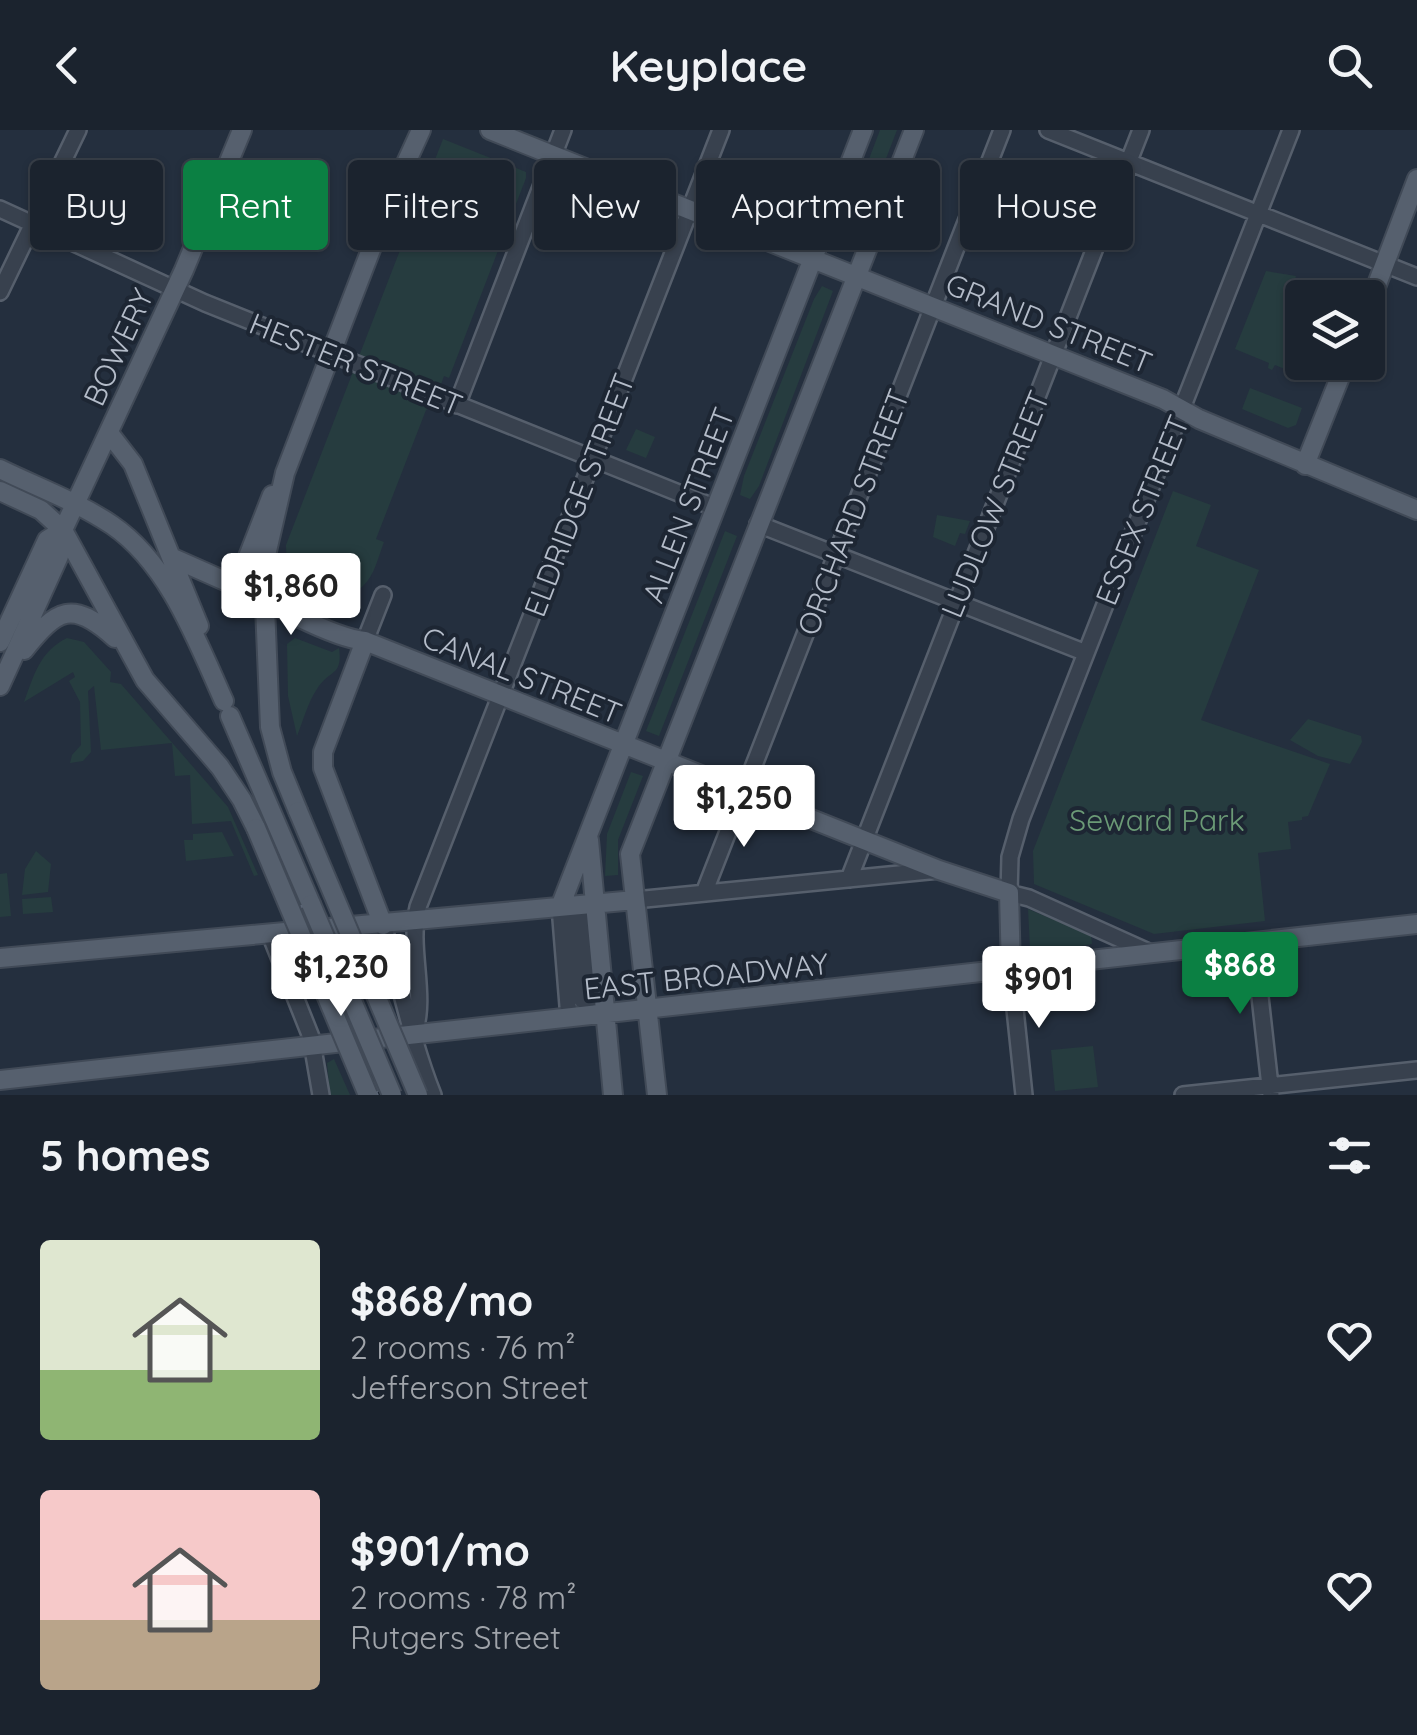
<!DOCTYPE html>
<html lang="en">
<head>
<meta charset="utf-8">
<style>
	:root { --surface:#1b232e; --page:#242b36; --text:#f1f3f6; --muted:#a0a4aa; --line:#39404a; --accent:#0b8043 }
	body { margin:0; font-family:Quicksand,sans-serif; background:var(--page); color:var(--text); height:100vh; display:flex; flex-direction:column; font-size:38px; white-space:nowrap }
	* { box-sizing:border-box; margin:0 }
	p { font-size:32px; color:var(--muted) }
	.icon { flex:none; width:55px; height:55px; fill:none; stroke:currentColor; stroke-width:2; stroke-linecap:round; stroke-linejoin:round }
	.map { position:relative; height:965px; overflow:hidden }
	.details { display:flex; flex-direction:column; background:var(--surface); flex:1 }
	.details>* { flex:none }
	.hud { position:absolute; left:30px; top:30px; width:1358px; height:90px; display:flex; gap:20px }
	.fabs { position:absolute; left:1285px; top:150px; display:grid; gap:20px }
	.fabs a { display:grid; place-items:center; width:100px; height:100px; border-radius:10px; background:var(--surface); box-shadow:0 2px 8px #0004,0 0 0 2px var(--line); font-size:50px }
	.price { position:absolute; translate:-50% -85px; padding:0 22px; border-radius:10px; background:#fff; color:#222; font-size:32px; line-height:65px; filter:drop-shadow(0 2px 5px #0008) }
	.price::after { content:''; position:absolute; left:50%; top:60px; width:30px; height:22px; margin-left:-15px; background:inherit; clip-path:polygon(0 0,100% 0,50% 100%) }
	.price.active { background:var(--accent); color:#fff }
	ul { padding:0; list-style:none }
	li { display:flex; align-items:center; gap:30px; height:250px; padding:0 40px }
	li span { display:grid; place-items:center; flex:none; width:280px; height:200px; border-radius:10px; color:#555 }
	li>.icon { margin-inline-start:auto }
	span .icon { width:120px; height:120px; fill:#fffc; stroke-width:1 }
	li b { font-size:42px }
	h2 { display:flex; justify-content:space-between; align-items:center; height:120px; padding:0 40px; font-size:42px }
	.pill { padding:0 35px; border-radius:10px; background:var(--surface); box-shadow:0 2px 8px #0004,0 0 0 2px var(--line); font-size:35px; line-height:90px }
	.pill.active { background:var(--accent); color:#fff }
	header { display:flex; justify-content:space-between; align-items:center; height:130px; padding:0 40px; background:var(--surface); font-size:45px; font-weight:600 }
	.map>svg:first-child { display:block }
	.green { fill:#263c3f }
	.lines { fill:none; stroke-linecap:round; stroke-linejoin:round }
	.minor-casing { stroke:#565f6c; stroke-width:20 }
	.major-casing { stroke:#414a57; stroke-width:22 }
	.minor { stroke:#38414e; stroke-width:15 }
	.major { stroke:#56606e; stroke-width:18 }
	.rail-casing { stroke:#5a6575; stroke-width:8 }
	.rail { stroke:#1d2633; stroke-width:4; stroke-dasharray:11; stroke-linecap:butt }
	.major-bridge-casing { stroke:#414a57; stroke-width:22; stroke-linecap:butt }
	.major-bridge { stroke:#56606e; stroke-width:18 }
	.labels { text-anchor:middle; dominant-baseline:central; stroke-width:8; stroke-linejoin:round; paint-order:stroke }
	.street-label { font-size:30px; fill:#b4bcc9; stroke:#1d2633 }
	.park-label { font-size:30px; fill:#6b9a76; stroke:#1d2633 }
</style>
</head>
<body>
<header><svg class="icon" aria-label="back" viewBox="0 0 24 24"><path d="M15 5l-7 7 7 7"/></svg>Keyplace<svg class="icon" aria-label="search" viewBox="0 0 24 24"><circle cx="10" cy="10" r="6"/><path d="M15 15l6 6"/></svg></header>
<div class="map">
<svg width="1417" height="965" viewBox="0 0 1417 965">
	<rect width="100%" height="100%" fill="#242f3e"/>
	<!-- green -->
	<path class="green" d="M880,0H897L859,99L847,120L836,116Z
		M443,9L526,42V48L449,248L444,246L433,277L426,280L376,409L384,412C378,427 375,445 363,456C329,486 285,456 286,415Z
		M1266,141L1296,146L1294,152L1309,154L1307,160L1320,162L1319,165L1325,167L1328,162L1333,164V167L1302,168V232L1320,233L1313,250L1305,247L1303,251L1298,249L1299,245L1275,235L1272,240L1268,238L1269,233L1235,219Z
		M822,156L833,161L759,356L750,369L740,365L744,346L814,169Z
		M1250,258L1302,278L1296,295L1288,298L1242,279Z
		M636,299L655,307L646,328L626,320Z
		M1173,361L1211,375L1196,416L1259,440L1201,590L1330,634L1308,686L1302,687V690L1288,692L1291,719L1258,723L1265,791L1154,804L1034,754L1033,721Z
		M937,385L970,391L965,404L960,403L955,416L933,407Z
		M725,401L737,406L659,606L646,601Z
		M67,508L84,512L111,542L110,552L121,554L228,677L258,745L254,746L231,691L192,694L190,645L175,646L172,613L101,620L94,556L88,561L91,622L83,631L70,633L72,625L81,615L80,572L69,551L75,547L73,542L24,572C34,545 40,521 67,508Z
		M295,508L332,522L339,518C343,547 329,539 317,559C308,572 303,591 297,606L288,566L287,514Z
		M1308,589L1361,606L1362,612L1350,634L1318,626L1290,610Z
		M631,642L643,646L618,710V745L605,746L607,704Z
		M222,702L234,726L186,731L184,710H193V704Z
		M36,721L51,734L48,762L22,765L25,739Z
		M7,743L11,786L0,787V744Z
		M51,767L53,782L23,784L22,769Z
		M1028,779L1091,805L1092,814L1033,825L1030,819Z
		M1093,916L1098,957L1055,961L1051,920Z
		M334,929L350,965H330L327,933Z"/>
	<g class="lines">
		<!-- minor casing -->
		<g class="minor-casing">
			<path id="minor" d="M1048,0L1417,147
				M0,79L205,173L716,378
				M0,162L78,0
				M457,275L563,0
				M758,394L1086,523
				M365,511L383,465
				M849,749L1141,0
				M704,763L1002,0
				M635,770L939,740
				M560,777L569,888
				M573,784H579L583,788L590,869L582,870L577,863Z
				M383,795C400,851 411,910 433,965
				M270,804L311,907L321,965
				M1254,813L1271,965
				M1151,823L1029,768L1009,763L1010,727L1021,689L1291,0
				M1011,841L1024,965
				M414,905C427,862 408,820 418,777L721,0
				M1183,965L1417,940"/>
		</g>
		<!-- major casing -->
		<g class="major-casing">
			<path id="major" d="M490,0L1163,269L1199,289L1417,380
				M1368,178L1417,49
				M109,303L133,334L199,496
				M1305,335L1346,232
				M0,339C37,357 78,372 112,395C169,434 197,511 224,571
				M0,361L41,380L63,400L145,550L220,637L242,670L256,698
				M173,428L225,451L239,450C260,471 335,508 365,511L939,740L1009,763L1011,841
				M239,450L272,365
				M365,511L323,622V638L383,795
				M0,512L47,410L63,400
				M24,520C57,479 72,469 115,508
				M0,556L59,426L63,400L184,140L242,0
				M230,586L311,774
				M298,681L282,642L270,597L264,452L267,421L285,343L395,57L421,0
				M589,710L613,965
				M560,777L863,0
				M0,828L635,770
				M0,950L1417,794
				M657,965L630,724L914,0"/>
		</g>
		<!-- minor -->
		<use href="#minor" class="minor"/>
		<!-- major -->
		<use href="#major" class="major"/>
		<!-- rail casing -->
		<g class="rail-casing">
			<path id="rail" d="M329,767L412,965
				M302,779L381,965"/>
		</g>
		<!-- rail -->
		<use href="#rail" class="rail"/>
		<!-- major-bridge casing -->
		<g class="major-bridge-casing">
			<path id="major-bridge" d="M298,681L418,965
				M256,698L368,965
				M311,774L392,965"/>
		</g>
		<!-- major-bridge -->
		<use href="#major-bridge" class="major-bridge"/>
	</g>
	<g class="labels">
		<!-- street labels -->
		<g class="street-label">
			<text transform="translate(1049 193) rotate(22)">GRAND STREET</text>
			<text transform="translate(118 217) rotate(-65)">BOWERY</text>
			<text transform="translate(356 234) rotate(22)">HESTER STREET</text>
			<text transform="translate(579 365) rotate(-69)">ELDRIDGE STREET</text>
			<text transform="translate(995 374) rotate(-68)">LUDLOW STREET</text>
			<text transform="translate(688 375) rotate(-69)">ALLEN STREET</text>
			<text transform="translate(1142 380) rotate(-68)">ESSEX STREET</text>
			<text transform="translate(853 382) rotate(-69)">ORCHARD STREET</text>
			<text transform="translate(522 545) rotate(22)">CANAL STREET</text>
			<text transform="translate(706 846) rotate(-6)">EAST BROADWAY</text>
		</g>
		<!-- park labels -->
		<g class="park-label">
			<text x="1157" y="690">Seward Park</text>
		</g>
	</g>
</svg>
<div class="fabs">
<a><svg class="icon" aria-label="layers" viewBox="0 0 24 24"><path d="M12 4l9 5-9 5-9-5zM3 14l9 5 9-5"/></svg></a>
</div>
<b class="price" style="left:291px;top:508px">$1,860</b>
<b class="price" style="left:744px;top:720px">$1,250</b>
<b class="price active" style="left:1240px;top:887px">$868</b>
<b class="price" style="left:341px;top:889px">$1,230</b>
<b class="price" style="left:1039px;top:901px">$901</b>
<div class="hud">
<a class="pill">Buy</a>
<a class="pill active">Rent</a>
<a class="pill">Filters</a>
<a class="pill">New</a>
<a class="pill">Apartment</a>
<a class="pill">House</a>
</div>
</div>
<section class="details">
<h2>5 homes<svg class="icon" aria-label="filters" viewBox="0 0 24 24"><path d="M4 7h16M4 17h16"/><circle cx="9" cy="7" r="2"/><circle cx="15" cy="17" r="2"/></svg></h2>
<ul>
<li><span style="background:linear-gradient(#dfe7d0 65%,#8fb573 0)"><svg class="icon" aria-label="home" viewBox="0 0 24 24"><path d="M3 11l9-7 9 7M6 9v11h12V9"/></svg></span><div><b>$868/mo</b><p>2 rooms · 76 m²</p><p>Jefferson Street</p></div><svg class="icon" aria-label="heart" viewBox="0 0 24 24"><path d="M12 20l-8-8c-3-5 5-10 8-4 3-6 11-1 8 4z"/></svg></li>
<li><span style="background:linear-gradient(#f6c9c9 65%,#b9a48a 0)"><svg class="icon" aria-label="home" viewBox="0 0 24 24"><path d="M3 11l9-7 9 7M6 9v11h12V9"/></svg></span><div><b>$901/mo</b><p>2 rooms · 78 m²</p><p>Rutgers Street</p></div><svg class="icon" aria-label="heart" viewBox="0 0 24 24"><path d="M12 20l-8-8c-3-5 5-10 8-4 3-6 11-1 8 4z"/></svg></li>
</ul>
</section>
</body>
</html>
